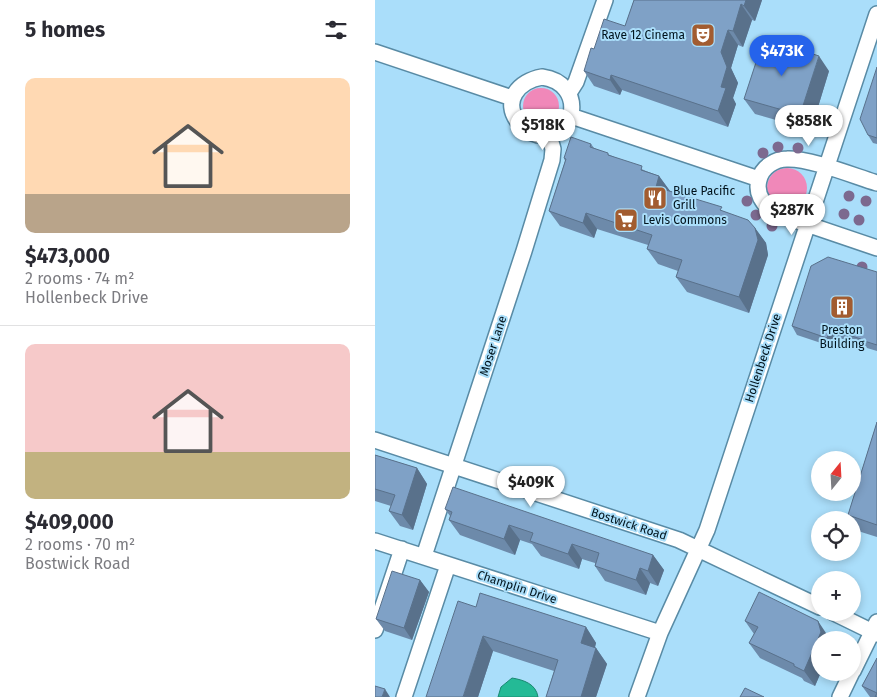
<!DOCTYPE html>
<html lang="en">
<head>
<meta charset="utf-8">
<style>
	:root { --surface:#fff; --page:#f7f7f7; --text:#2b2b33; --muted:#7c7c81; --line:#e1e1e2; --accent:#2563eb }
	body { margin:0; font-family:"Fira Sans",sans-serif; background:var(--page); color:var(--text); height:100vh; display:flex; flex-direction:column; font-size:19px; white-space:nowrap }
	* { box-sizing:border-box; margin:0 }
	p { font-size:16px; color:var(--muted) }
	.icon { flex:none; width:28px; height:28px; fill:none; stroke:currentColor; stroke-width:2; stroke-linecap:round; stroke-linejoin:round }
	.map { position:relative; flex:1; overflow:hidden }
	.side { display:flex; flex-direction:column; background:var(--surface); width:375px }
	.side>* { flex:none }
	.needle { width:32px; rotate:18deg }
	.buttons { position:absolute; left:436px; top:451px; display:grid; gap:10px }
	.buttons a { display:grid; place-items:center; width:50px; height:50px; border-radius:50%; background:var(--surface); box-shadow:0 2px 8px #0003; font-size:25px }
	.price { position:absolute; translate:-50% -42px; padding:0 11px; border-radius:18px; background:#fff; color:#222; font-size:16px; line-height:32px; filter:drop-shadow(0 1px 2px #0008) }
	.price::after { content:''; position:absolute; left:50%; top:30px; width:15px; height:11px; margin-left:-8px; background:inherit; clip-path:polygon(0 0,100% 0,50% 100%) }
	.price.on { background:var(--accent); color:#fff }
	ul { padding:0; list-style:none }
	li { display:grid; align-content:center; gap:10px; height:265px; padding:0 25px }
	li+li { border-top:1px solid var(--line) }
	li span { display:grid; place-items:center; height:155px; border-radius:10px; color:#555 }
	li>.icon { margin-inline-start:auto }
	span .icon { width:90px; height:90px; fill:#fffc; stroke-width:1 }
	li b { font-size:21px }
	h2 { display:flex; justify-content:space-between; align-items:center; height:60px; padding:0 25px; font-size:21px }
	main { display:flex; flex:1; min-height:0 }
	.map>svg:first-child { display:block }
	.green { fill:#f088b9 }
	.water { fill:#24ba96; stroke:#1a8871 }
	.lines { fill:none; stroke-linecap:round; stroke-linejoin:round }
	.minor-casing { stroke:#598ba5; stroke-width:18 }
	.minor { stroke:#fff; stroke-width:15 }
	.tree { fill:#7c698f }
	.wall { fill:#6d8aaa }
	.shaded-wall { fill:#59718b }
	.building { fill:#7fa1c6; stroke:#59718b }
	.labels { text-anchor:middle; dominant-baseline:central; stroke-width:4; stroke-linejoin:round; paint-order:stroke }
	.poi-label { font-size:12px; fill:#01131c; stroke:#aadefa; text-anchor:start }
	.street-label { font-size:12px; fill:#01131c; stroke:#aadefa }
</style>
</head>
<body>
<main>
<section class="side">
<h2>5 homes<svg class="icon" aria-label="filters" viewBox="0 0 24 24"><path d="M4 7h16M4 17h16"/><circle cx="9" cy="7" r="2"/><circle cx="15" cy="17" r="2"/></svg></h2>
<ul>
<li><span style="background:linear-gradient(#ffd9b3 75%,#b9a48a 0)"><svg class="icon" aria-label="home" viewBox="0 0 24 24"><path d="M3 11l9-7 9 7M6 9v11h12V9"/></svg></span><div><b>$473,000</b><p>2 rooms · 74 m²</p><p>Hollenbeck Drive</p></div></li>
<li><span style="background:linear-gradient(#f6c9c9 70%,#c2b280 0)"><svg class="icon" aria-label="home" viewBox="0 0 24 24"><path d="M3 11l9-7 9 7M6 9v11h12V9"/></svg></span><div><b>$409,000</b><p>2 rooms · 70 m²</p><p>Bostwick Road</p></div></li>
</ul>
</section>
<div class="map">
<svg width="502" height="697" viewBox="0 0 502 697">
	<rect width="100%" height="100%" fill="#aadefa"/>
	<!-- green -->
	<path class="green" d="M148 106a18 18 0 1 1 36 0a18 18 0 1 1-36 0Z
		M392 188a20 20 0 1 1 40 0a20 20 0 1 1-40 0Z"/>
	<!-- water -->
	<path class="water" d="M137,678C149,680 161,684 163,697H123L126,687Z"/>
	<g class="lines">
		<!-- minor casing -->
		<g class="minor-casing">
			<path id="minor" d="M0,52L137,98
				M167,77C212,83 202,142 163,135C156,133 149,130 144,123C126,101 144,81 167,77Z
				M194,93L201,82L230,0
				M196,116L384,179
				M502,183C479,176 435,158 412,159C400,159 387,167 384,180C380,194 389,205 399,213L502,248
				M0,440L304,540L445,607
				M0,541L285,633
				M49,556L149,251L177,160L178,149L174,135
				M457,612L502,634
				M0,630L27,549
				M478,671L502,622
				M29,697L73,565
				M262,697L285,633L332,530L502,14
				M465,697L477,672"/>
		</g>
		<!-- minor -->
		<use href="#minor" class="minor"/>
	</g>
	<!-- trees -->
	<g class="tree">
		<circle cx="403" cy="147" r="5.5"/>
		<circle cx="423" cy="148" r="5.5"/>
		<circle cx="388" cy="153" r="5.5"/>
		<circle cx="474" cy="196" r="5.5"/>
		<circle cx="372" cy="201" r="5.5"/>
		<circle cx="491" cy="201" r="5.5"/>
		<circle cx="469" cy="214" r="5.5"/>
		<circle cx="381" cy="215" r="5.5"/>
		<circle cx="484" cy="220" r="5.5"/>
		<circle cx="397" cy="226" r="5.5"/>
		<circle cx="487" cy="267" r="5.5"/>
	</g>
	<!-- wall -->
	<path class="wall" d="M259,0H387L380,21L377,20L368,47L363,45L356,68L363,83L358,98L361,104L353,127L247,90L245,95L219,86L209,71L219,49L250,26Z
		M502,67V144L498,143L493,135Z
		M454,71L436,130L380,114L369,99Z
		M216,144L219,148L271,171L284,176L295,191L350,212L380,228L391,243L393,255L374,313L312,292L301,277L303,271L283,264L272,249L273,245L222,229L219,238L185,226L174,211L190,161L189,158Z
		M502,272V351L492,348L491,346L461,337L458,347L422,335L417,326Z
		M502,422V537L483,531L478,522V520H476L473,515Z
		M0,455L42,468L52,484L38,530L25,526L14,511L16,506L0,501Z
		M70,509L278,555L289,570L283,586L275,583L271,595L230,581L220,566V563L207,559L204,569L166,556L157,544L145,540L140,555L85,535L74,520L75,516Z
		M45,580L54,592L37,640L10,631L1,619Z
		M101,607L211,627L221,643L220,648H221L232,664L221,697H171L179,671L118,651L103,697Z
		M370,621L453,636L455,640H445V672H446L440,686L429,681L427,678L385,658L374,643L379,634Z
		M502,658V697H495L487,686Z"/>
	<!-- shaded-wall -->
	<path class="shaded-wall" d="M371,0H387L380,21L369,6Z
		M366,4L377,20L368,47L358,31Z
		M353,30L363,45L356,68L363,83L358,98L361,104L353,127L343,111L346,52Z
		M444,56L454,71L436,130L425,115Z
		M236,75L247,90L245,95L235,80Z
		M284,176L295,191L291,202L281,187Z
		M211,213L222,229L219,238L208,223Z
		M380,228L391,243L393,255L374,313L364,297Z
		M455,329L461,337L458,347L452,338Z
		M42,468L52,484L38,530L27,515Z
		M134,525L145,540L140,555L129,539Z
		M197,544L207,559L204,569L193,554Z
		M278,555L289,570L283,586L273,571Z
		M265,568L275,583L271,595L261,580Z
		M45,580L54,592L37,640L29,628Z
		M443,621L453,636L455,640H445V672H446L440,686L429,671Z
		M211,627L221,643L216,659L206,643Z
		M108,636L118,651L103,697H88Z
		M221,648L232,664L221,697H206Z
		M10,689L15,697H7Z"/>
	<!-- building -->
	<path class="building" d="M259,0H371L369,6L366,4L358,31L353,30L346,52L352,67L346,87L351,88L343,111L236,75L235,80L209,71L216,48L219,49L229,19L250,26Z
		M389,38L444,56L425,115L369,99Z
		M502,67V138L493,135L485,119Z
		M196,137L216,144L215,147L233,153V155L267,166L266,170L284,176L281,187L347,207L345,210L373,220L380,228L383,240L364,297L301,277L307,260L272,249L277,235L211,213L208,223L174,211L191,159L189,158Z
		M453,257L502,272V345L486,340V339L455,329L452,338L417,326L436,266Z
		M502,422V525L473,515Z
		M0,455L42,468L27,515L14,511L20,495L0,489Z
		M78,487L278,555L273,571L265,568L261,580L220,566L224,553L197,544L193,554L155,541L158,533L134,525L129,539L74,520L77,512L70,509Z
		M17,571L45,580L29,628L1,619Z
		M384,592L443,621L446,632L429,671L419,666V664L374,643L383,627L370,621Z
		M105,593L211,627L206,643L221,648L206,697H171L183,660L108,636L88,697H51L83,601L101,607Z
		M502,658V697H500L502,693L487,686Z
		M0,686L10,689L7,697H0Z
		M370,688L389,697H365Z"/>
	<!-- icons -->
	<defs>
		<g id="theatre-square" transform="scale(1.25)"><rect x="-9" y="-9" width="18" height="18" rx="4" fill="#a25c30" stroke="#aadefa"/><path d="M-5-5.5Q0-4 5-5.5V0Q5 5 0 6Q-5 5-5 0ZM-3.3-2.5H-1v1.5H-3.3ZM1-2.5H3.3v1.5H1ZM-2.8 1Q0 5.5 2.8 1Z" fill="#fff"/></g>
		<g id="restaurant-square" transform="scale(1.25)"><rect x="-9" y="-9" width="18" height="18" rx="4" fill="#a25c30" stroke="#aadefa"/><path d="M-5-6h1v4h1v-4h1v4h1v-4h1v5L-1.5 .5V6h-2V.5L-5-1ZM5-6V6H3V1.5H1.5Q1.5-4 5-6Z" fill="#fff"/></g>
		<g id="supermarket-square" transform="scale(1.25)"><rect x="-9" y="-9" width="18" height="18" rx="4" fill="#a25c30" stroke="#aadefa"/><path d="M-6-5.5h2.5l.6 2H6L4.5 2H-2.5L-4.4-4H-6ZM-1.5 3.2a1.3 1.3 0 1 0 .1 0ZM3 3.2a1.3 1.3 0 1 0 .1 0Z" fill="#fff"/></g>
		<g id="building-square" transform="scale(1.25)"><rect x="-9" y="-9" width="18" height="18" rx="4" fill="#a25c30" stroke="#aadefa"/><path d="M-4-6H4V6H1V3H-1V6H-4ZM-2.5-4.3h1.7v1.8h-1.7ZM.8-4.3h1.7v1.8H.8ZM-2.5-1h1.7V.8h-1.7ZM.8-1h1.7V.8H.8Z" fill="#fff"/></g>
	</defs>
	<g fill-rule="evenodd">
		<use href="#theatre-square" x="328" y="35"/>
		<use href="#restaurant-square" x="280" y="198"/>
		<use href="#supermarket-square" x="251" y="220"/>
		<use href="#building-square" x="467" y="307"/>
	</g>
	<g class="labels">
		<!-- poi labels -->
		<g class="poi-label">
			<text x="310" y="35" text-anchor="end">Rave 12 Cinema</text>
			<text x="298" y="191">Blue Pacific<tspan x="298" dy="14">Grill</tspan></text>
			<text x="268" y="220">Levis Commons</text>
			<text x="467" y="330" text-anchor="middle">Preston<tspan x="467" dy="14">Building</tspan></text>
		</g>
		<!-- street labels -->
		<g class="street-label">
			<text transform="translate(118 346) rotate(-72)">Moser Lane</text>
			<text transform="translate(388 358) rotate(-72)">Hollenbeck Drive</text>
			<text transform="translate(254 524) rotate(18)">Bostwick Road</text>
			<text transform="translate(142 587) rotate(18)">Champlin Drive</text>
		</g>
	</g>
</svg>
<div class="buttons">
<a><svg class="needle" viewBox="-14 -14 28 28"><path d="M0-13l5 13h-10z" fill="#e53935"/><path d="M0 13l5-13h-10z" fill="#7c7c81"/></svg></a>
<a><svg class="icon" aria-label="locate" viewBox="0 0 24 24"><circle cx="12" cy="12" r="6"/><path d="M12 2v4M12 18v4M2 12h4M18 12h4"/></svg></a>
<a>+</a>
<a>−</a>
</div>
<b class="price on" style="left:407px;top:77px">$473K</b>
<b class="price" style="left:434px;top:147px">$858K</b>
<b class="price" style="left:168px;top:151px">$518K</b>
<b class="price" style="left:417px;top:236px">$287K</b>
<b class="price" style="left:156px;top:508px">$409K</b>
</div>
</main>
</body>
</html>
